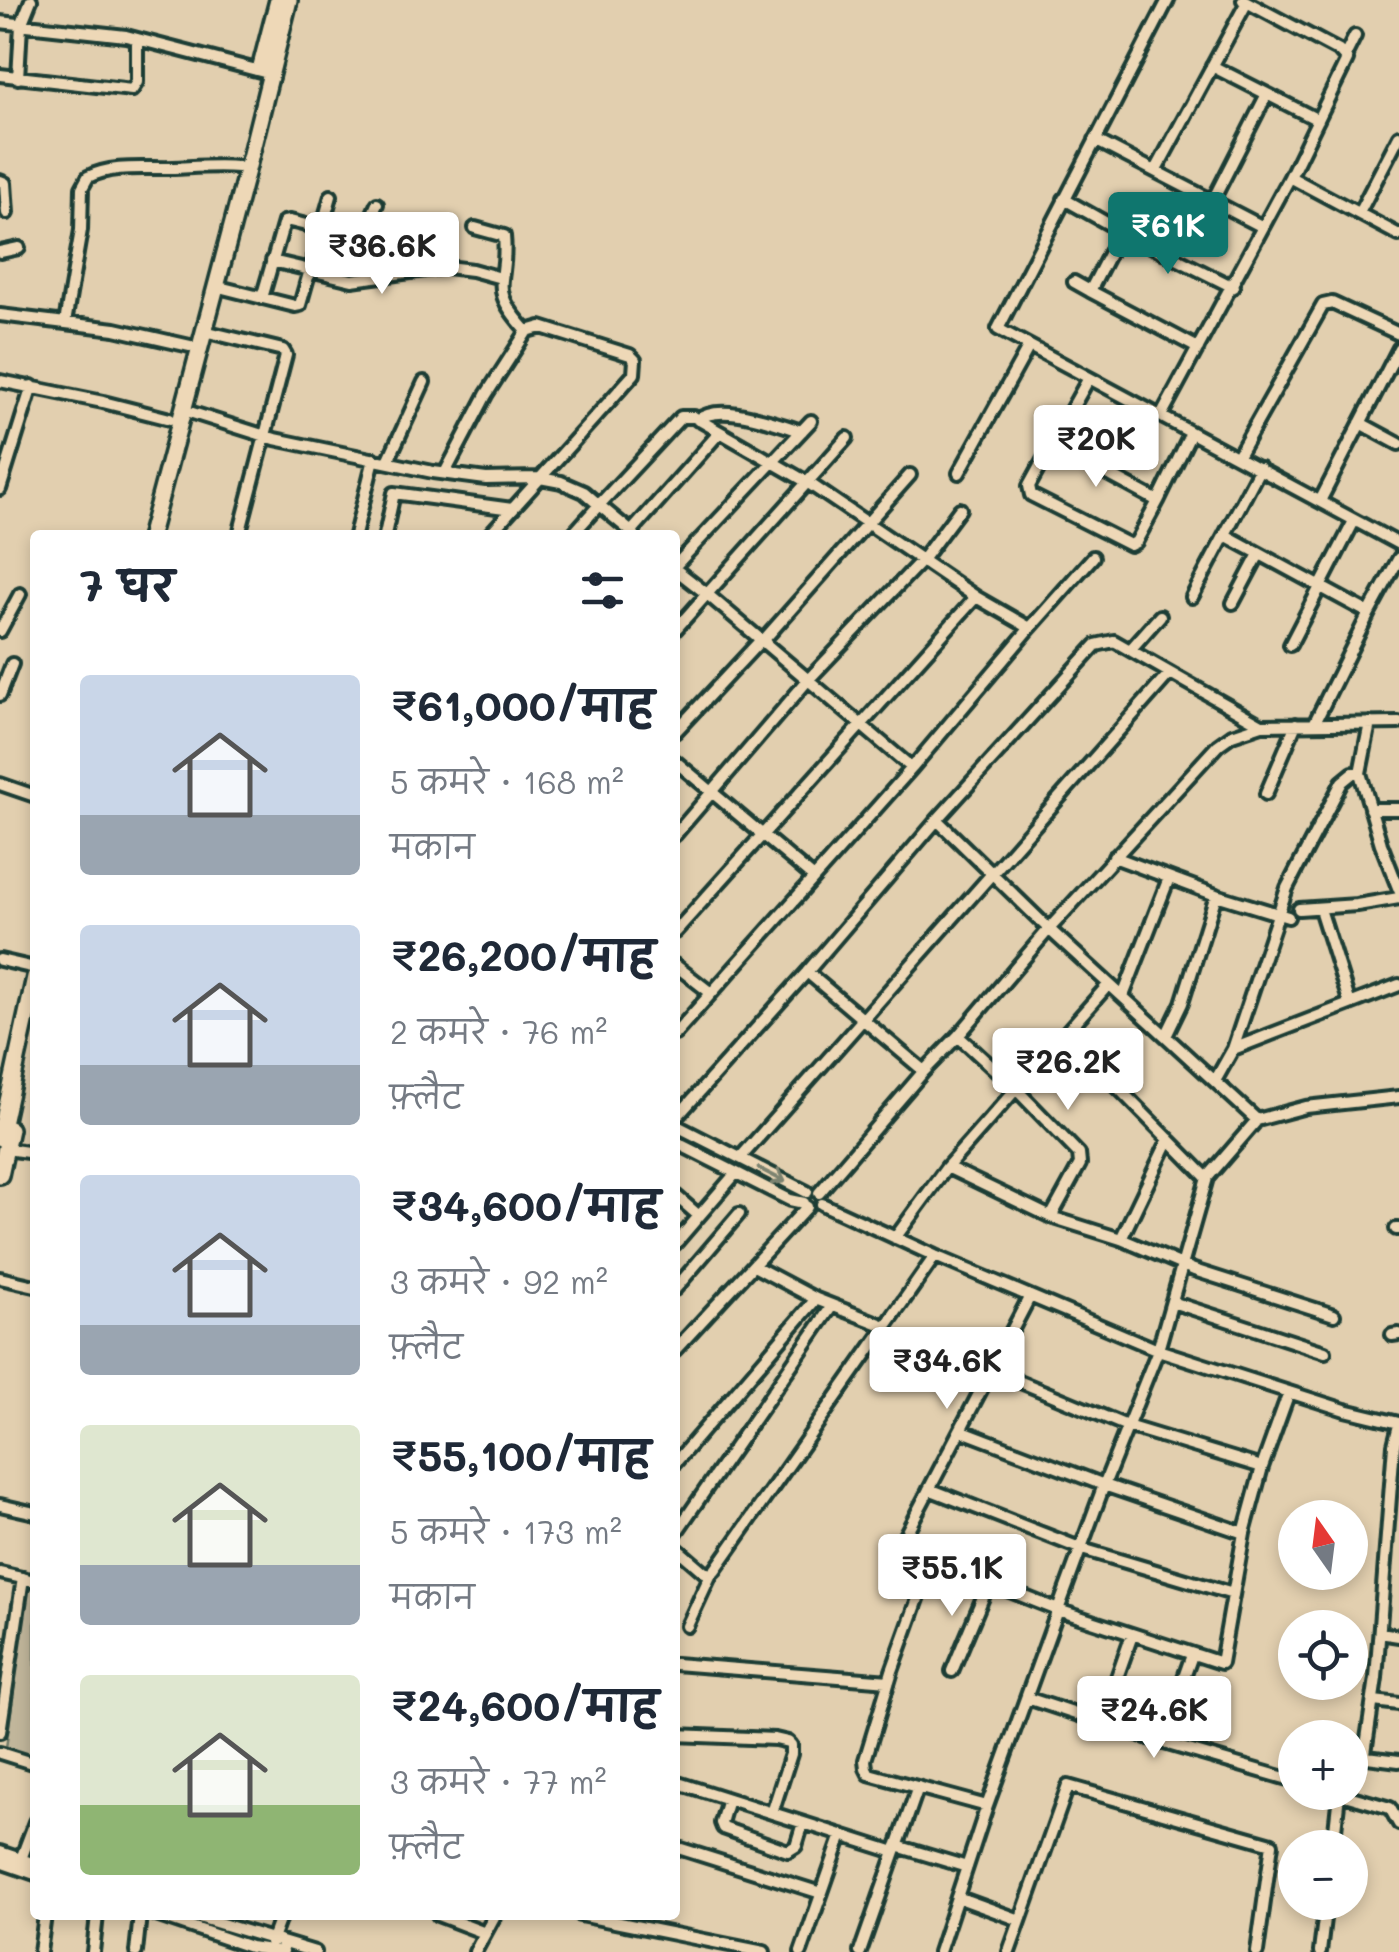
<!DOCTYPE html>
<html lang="hi">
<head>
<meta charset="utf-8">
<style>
	:root { --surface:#fff; --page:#f2f2f3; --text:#1f2937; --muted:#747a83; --accent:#0f766e }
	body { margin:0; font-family:Mali,"Playpen Sans Deva",sans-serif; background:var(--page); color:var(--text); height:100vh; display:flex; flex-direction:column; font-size:38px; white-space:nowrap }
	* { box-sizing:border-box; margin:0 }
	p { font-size:32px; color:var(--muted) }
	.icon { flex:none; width:55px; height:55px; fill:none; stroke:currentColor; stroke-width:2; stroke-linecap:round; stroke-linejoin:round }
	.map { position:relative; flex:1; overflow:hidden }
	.details { position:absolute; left:30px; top:530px; width:650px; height:1390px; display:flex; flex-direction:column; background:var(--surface); border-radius:10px; box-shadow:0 5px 15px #0003 }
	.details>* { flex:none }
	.needle { width:65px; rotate:346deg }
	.buttons { position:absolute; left:1278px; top:1500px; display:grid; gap:20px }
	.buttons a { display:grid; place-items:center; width:90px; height:90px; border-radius:50%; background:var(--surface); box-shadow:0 5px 15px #0003; font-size:50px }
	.price { position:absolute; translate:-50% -85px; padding:0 22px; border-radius:10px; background:#fff; color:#222; font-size:32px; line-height:65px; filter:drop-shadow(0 2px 5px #0008) }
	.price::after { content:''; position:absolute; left:50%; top:60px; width:30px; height:22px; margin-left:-15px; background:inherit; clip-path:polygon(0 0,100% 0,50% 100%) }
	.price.on { background:var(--accent); color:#fff }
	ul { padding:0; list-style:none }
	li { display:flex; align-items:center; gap:30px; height:250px; padding:0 50px }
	li span { display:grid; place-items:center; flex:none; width:280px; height:200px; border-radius:10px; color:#555 }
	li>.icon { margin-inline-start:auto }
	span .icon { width:120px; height:120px; fill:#fffc; stroke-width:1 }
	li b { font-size:42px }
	h2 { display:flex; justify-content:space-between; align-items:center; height:120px; padding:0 50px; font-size:42px }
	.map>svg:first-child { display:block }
	.green { fill:#c1b69b; stroke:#707a68; stroke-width:2.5 }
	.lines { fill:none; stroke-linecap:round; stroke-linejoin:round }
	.minor-casing { stroke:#1f3d34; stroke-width:18 }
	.highway-casing { stroke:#1f3d34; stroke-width:22 }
	.minor { stroke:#eed8b7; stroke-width:10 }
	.highway { stroke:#eed8b7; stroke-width:15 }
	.oneway { stroke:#7c836f }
</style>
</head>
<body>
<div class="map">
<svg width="1399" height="1952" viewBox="0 0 1399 1952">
	<rect width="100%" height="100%" fill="#e2cfaf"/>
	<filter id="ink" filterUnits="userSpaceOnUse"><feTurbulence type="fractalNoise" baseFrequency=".01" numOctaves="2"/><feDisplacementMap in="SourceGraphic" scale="20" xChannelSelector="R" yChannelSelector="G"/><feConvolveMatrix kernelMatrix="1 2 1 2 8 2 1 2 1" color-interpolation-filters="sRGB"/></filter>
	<g filter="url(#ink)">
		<!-- green -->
		<path class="green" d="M35,1586V1757L6,1748L27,1592Z"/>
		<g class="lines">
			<!-- minor casing -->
			<g class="minor-casing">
				<path id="minor" d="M1168,0L998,329L1399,544
					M1243,0L1339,51L1347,60L1290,177
					M0,22L126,36L264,72
					M1345,56L1355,36
					M1212,66L1318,120
					M0,75L132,90L137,82V39
					M18,78L21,25L31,0
					M1095,140L1263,227
					M1156,170L1247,2
					M0,181L5,183L7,213
					M1064,199L1121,231L1090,291L1198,348
					M1213,200L1267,94
					M1359,213L1399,136
					M475,228L504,236C509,286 485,285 527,331
					M1121,231L1233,287
					M0,252L19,248
					M272,261L352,280L447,267L472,270L501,278
					M1074,282L1090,291
					M215,286L295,306L300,305L331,196
					M262,298L284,222L290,221L358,238L365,232L377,204
					M0,315L115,329L190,346
					M65,323L81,230L82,188L88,177C113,164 147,169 174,168C196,167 216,165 238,167
					M204,331L283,350L286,355L239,535
					M1089,378L1052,444L1158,501L1191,433
					M0,381L103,402L170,419
					M183,410L275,439L433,472L486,479L540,478L561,482L584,492L599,505L681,417H694L807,482L976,597L1030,628L912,768
					M1161,416L1290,177L1399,235
					M698,420C720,401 776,424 802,431
					M1360,423L1399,444
					M1052,444L1029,486L1031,495L1130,545L1136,542L1158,501
					M1238,456L1323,305L1332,303L1399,334
					M388,461L424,382
					M445,473L486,395L527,331L541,327L630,355L635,360L634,374L489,535
					M959,473L1029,346
					M0,489L32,386
					M1320,501L1399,348
					M631,532L720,432
					M355,535L374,459
					M385,535L394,493L512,509
					M572,535L599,505L634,534
					M1225,535L1369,613
					M675,566L811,421
					M675,569L707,594L675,630
					M1192,597L1260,468
					M1233,603L1259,554
					M1030,628L1093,557
					M0,631L20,594
					M762,642L910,475
					M1290,645L1354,521
					M1130,650L1160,616
					M0,695L12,664
					M1370,723L1360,773L1381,844L1399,890
					M1314,724L1369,613L1399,558
					M675,732L760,641
					M675,761L814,878
					M0,784L35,796
					M1266,794L1296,724
					M1370,809H1399
					M937,820L1049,929L1257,1120
					M675,835L808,680L922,560L960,509
					M1114,857L1216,895L1288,917
					M1299,909L1357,905L1399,898
					M1320,909L1350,1004
					M675,932L976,597
					M0,960L35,968
					M675,965L711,993
					M807,972L924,1071
					M1123,996L1169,878
					M675,1034L912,768L707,594L847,438
					M1065,1034L1207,1178
					M958,1036L1016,1089L1079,1154L1080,1164L1051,1217
					M1166,1036L1182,1003L1216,895
					M1233,1049L1399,985
					M1215,1081L1233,1049L1287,888L1342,782L1353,773H1360
					M675,1119L807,972L937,820L1096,645L1114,641L1262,725
					M675,1125L807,1192
					M675,1142L790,1200L804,1203
					M6,1149L35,1153
					M740,1158L1169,674
					M947,1167L1051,1217L1121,1239L1194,1270L1334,1315
					M819,1193L924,1071L958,1036L1049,929L1218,745L1232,735L1262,725L1399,723
					M675,1195L699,1216
					M822,1204L935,1256L1158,1350L1345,1410L1399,1423
					M1396,1229H1399
					M895,1238L947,1167L1109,984
					M1121,1239L1169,1139
					M675,1244L736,1173
					M754,1266L816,1299L885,1326
					M0,1278L35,1286
					M675,1289L739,1214
					M1030,1296L899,1547L1058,1610L1221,1663L1244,1533L1262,1467L1289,1392
					M1172,1302L1325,1352
					M1392,1335L1399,1334
					M675,1350L807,1207
					M992,1370L1127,1426L1262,1467
					M1399,1425L1394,1445L1376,1678L1365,1753L1367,1757L1399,1761
					M960,1430L1104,1485L1244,1533
					M675,1463L816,1299
					M929,1489L1082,1549L1233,1594
					M0,1505L35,1513
					M675,1534L832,1306
					M675,1547L704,1572L711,1574L715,1570L935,1256
					M932,1560L892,1671L865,1760L866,1768L869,1774L987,1806
					M0,1573L35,1581
					M687,1626L711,1574
					M1380,1633L1399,1636
					M675,1664L889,1681
					M952,1671L989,1583
					M1027,1698L1161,1742L1295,1781
					M1374,1701L1399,1704
					M1101,1723L1132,1635
					M0,1732L23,1578
					M675,1735L775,1739L788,1742L791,1745V1754L772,1813
					M1161,1742L1192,1655
					M0,1753L35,1764
					M675,1782L895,1852
					M1334,1792L1390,1808L1399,1824
					M728,1799L721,1823L723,1828L788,1851L796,1846L803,1823
					M897,1846L967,1867
					M675,1847L821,1893
					M1333,1848L1339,1794
					M0,1852L35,1864
					M21,1859L35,1822
					M0,1862L35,1874
					M957,1897L1020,1920
					M156,1915L250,1947L283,1952
					M192,1915L315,1952
					M438,1915L485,1933
					M580,1915L764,1952
					M271,1942L281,1915
					M40,1952L45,1915
					M93,1952L97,1915
					M136,1952L140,1915
					M475,1952L495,1915
					M801,1952L842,1835
					M860,1952L918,1787
					M939,1952L987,1806L1058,1610L1104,1485L1158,1350L1207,1178L1257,1120L1306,1107L1399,1097
					M1009,1952L1068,1786L1272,1844L1257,1952
					M1320,1952L1326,1902"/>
			</g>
			<!-- highway casing -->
			<g class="highway-casing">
				<path id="highway" d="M261,66L278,0
					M150,535L247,170L289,0
					M0,1138L35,977
					M0,1175L10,1129"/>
			</g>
			<!-- minor -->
			<use href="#minor" class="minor"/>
			<!-- highway -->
			<use href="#highway" class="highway"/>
		</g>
		<!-- one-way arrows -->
		<defs><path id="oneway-shaft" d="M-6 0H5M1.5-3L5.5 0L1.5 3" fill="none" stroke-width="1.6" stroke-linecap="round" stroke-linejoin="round" transform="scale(2.5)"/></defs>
		<use class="oneway" href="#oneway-shaft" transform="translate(772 1175) rotate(27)"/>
	</g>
</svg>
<div class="buttons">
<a><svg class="needle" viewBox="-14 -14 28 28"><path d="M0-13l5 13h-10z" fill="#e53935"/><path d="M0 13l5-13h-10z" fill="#747a83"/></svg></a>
<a><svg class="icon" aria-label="locate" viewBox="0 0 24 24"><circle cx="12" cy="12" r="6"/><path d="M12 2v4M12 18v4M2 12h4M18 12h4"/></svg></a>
<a>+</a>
<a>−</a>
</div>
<b class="price on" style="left:1168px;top:277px">₹61K</b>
<b class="price" style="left:382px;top:297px">₹36.6K</b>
<b class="price" style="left:1096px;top:490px">₹20K</b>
<b class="price" style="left:1068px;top:1113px">₹26.2K</b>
<b class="price" style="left:947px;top:1412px">₹34.6K</b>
<b class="price" style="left:952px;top:1619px">₹55.1K</b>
<b class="price" style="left:1154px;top:1761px">₹24.6K</b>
<section class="details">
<h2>7 घर<svg class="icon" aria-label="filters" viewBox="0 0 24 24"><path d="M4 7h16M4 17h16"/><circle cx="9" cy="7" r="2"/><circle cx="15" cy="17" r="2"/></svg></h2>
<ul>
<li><span style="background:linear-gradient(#c9d6e8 70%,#9aa5b1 0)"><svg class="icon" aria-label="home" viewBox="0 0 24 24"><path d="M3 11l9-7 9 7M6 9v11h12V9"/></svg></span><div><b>₹61,000/माह</b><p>5 कमरे · 168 m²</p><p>मकान</p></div></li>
<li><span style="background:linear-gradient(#c9d6e8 70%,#9aa5b1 0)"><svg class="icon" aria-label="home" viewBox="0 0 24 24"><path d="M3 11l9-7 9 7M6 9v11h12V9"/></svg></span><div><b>₹26,200/माह</b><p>2 कमरे · 76 m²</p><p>फ़्लैट</p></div></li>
<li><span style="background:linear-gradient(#c9d6e8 75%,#9aa5b1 0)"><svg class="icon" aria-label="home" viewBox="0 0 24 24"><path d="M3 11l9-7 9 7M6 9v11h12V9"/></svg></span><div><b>₹34,600/माह</b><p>3 कमरे · 92 m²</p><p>फ़्लैट</p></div></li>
<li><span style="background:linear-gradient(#dfe7d0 70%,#9aa5b1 0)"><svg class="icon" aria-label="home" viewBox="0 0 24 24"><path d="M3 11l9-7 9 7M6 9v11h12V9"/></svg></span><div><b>₹55,100/माह</b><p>5 कमरे · 173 m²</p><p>मकान</p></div></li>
<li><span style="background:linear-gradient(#dfe7d0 65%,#8fb573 0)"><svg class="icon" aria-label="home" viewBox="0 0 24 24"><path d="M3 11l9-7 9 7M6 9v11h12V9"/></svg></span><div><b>₹24,600/माह</b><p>3 कमरे · 77 m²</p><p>फ़्लैट</p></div></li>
</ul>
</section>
</div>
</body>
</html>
